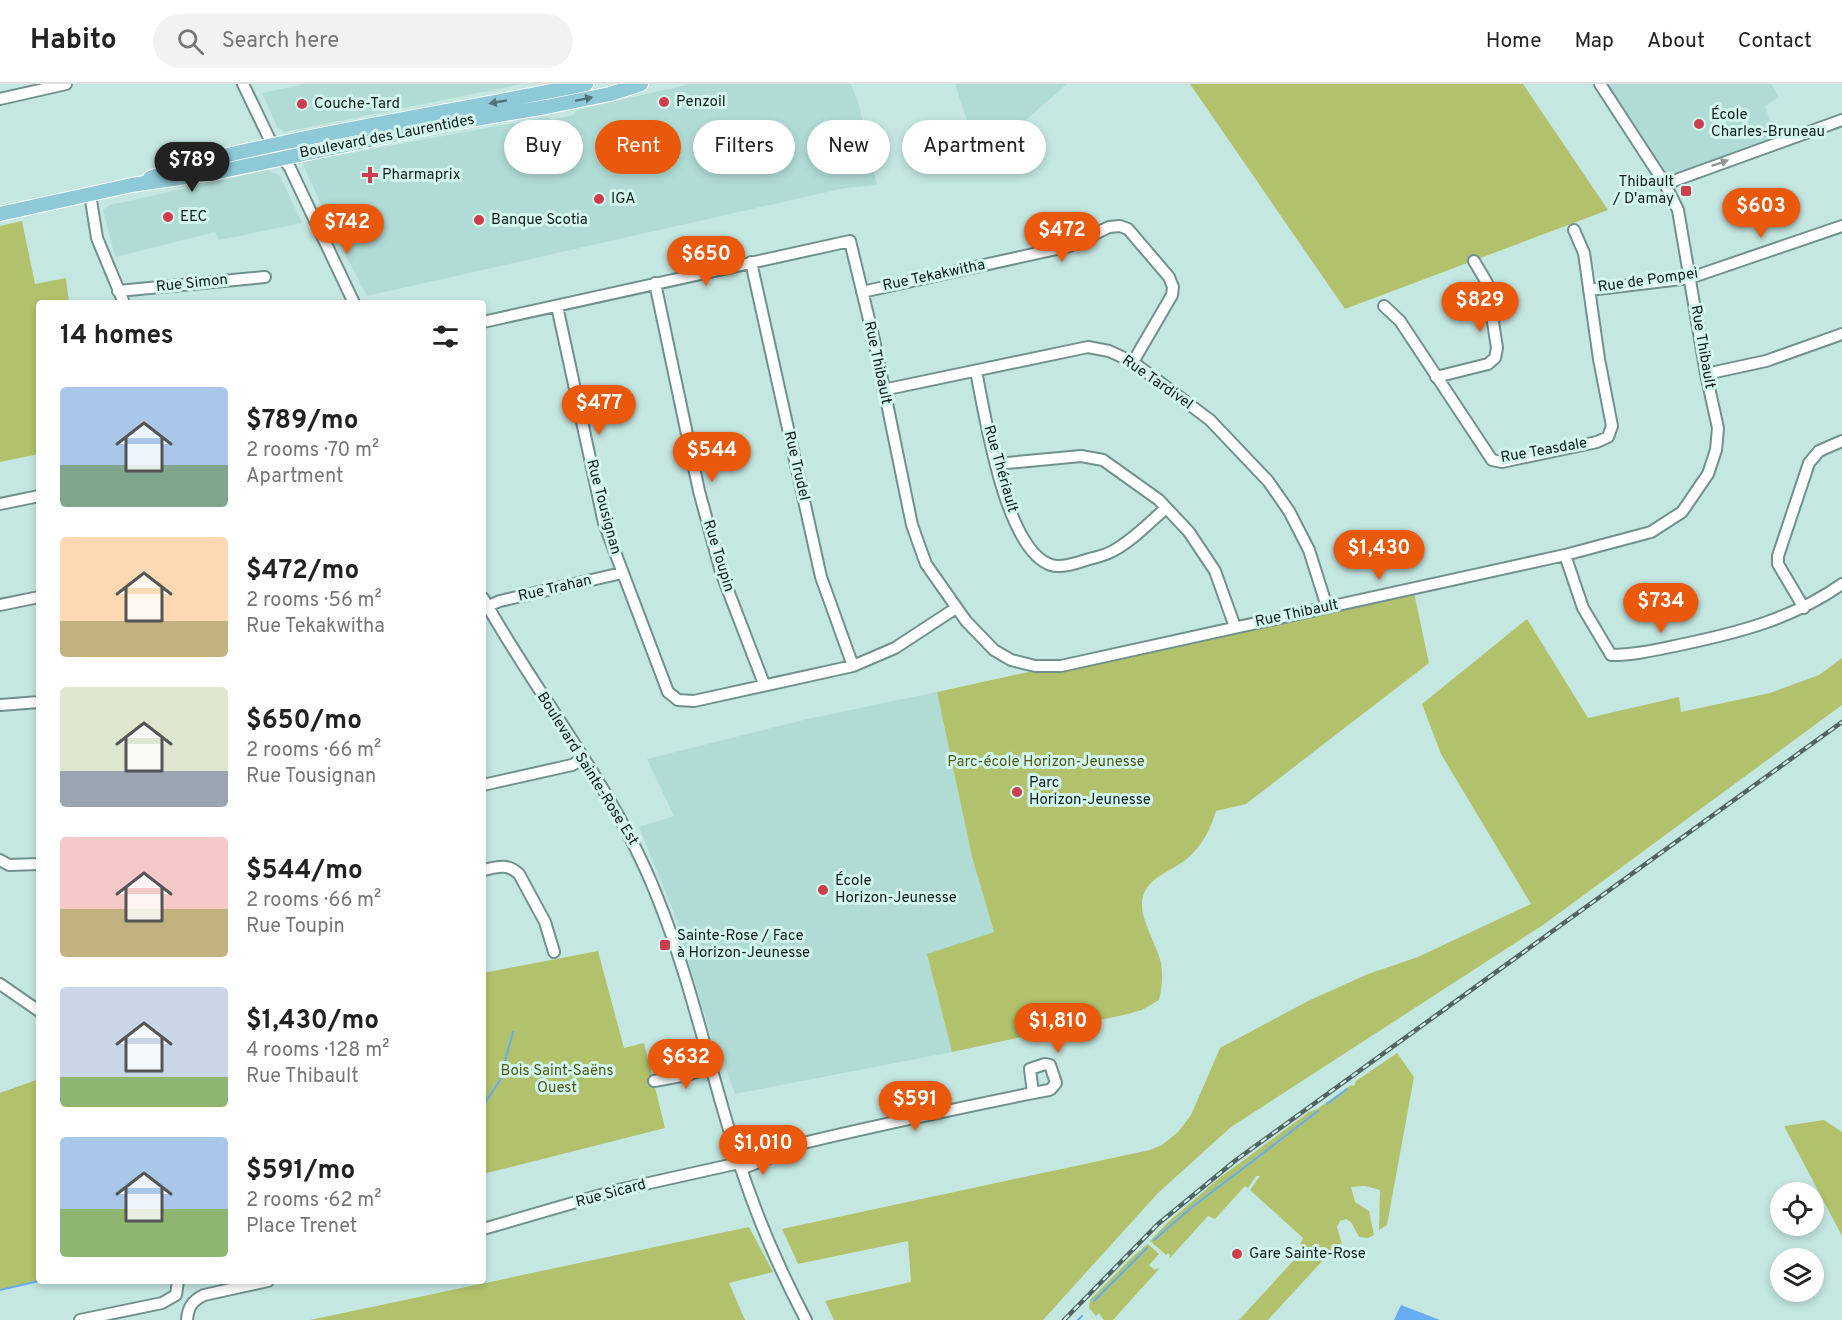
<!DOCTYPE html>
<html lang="en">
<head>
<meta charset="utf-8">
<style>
	:root { --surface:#fff; --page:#f2f2f2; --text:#222; --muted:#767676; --line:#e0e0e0; --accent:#ea580c }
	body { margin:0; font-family:Overpass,sans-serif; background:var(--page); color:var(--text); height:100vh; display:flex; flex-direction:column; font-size:22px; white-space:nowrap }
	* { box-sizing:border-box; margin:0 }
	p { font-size:20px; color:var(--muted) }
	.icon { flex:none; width:33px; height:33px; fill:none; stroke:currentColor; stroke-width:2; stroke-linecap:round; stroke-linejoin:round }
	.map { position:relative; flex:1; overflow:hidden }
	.details { position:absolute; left:36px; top:216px; width:450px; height:984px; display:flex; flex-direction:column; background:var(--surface); border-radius:6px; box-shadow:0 3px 9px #0003 }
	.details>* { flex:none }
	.top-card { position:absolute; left:504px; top:36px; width:570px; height:54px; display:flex; gap:12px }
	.controls { position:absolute; left:1770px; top:1098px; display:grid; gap:12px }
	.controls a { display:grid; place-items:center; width:54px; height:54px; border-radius:50%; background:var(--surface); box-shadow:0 3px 9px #0003; font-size:30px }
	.price { position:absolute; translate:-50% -51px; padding:0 14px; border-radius:21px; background:var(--accent); color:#fff; font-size:20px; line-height:39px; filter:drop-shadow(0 2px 3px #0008) }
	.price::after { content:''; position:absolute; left:50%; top:36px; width:18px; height:14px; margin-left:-9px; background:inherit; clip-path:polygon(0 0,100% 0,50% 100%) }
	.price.active { background:#222; color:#fff }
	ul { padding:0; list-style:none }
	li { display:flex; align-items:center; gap:18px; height:150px; padding:0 24px }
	li span { display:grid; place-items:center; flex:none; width:168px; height:120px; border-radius:6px; color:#555 }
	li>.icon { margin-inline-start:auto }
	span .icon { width:72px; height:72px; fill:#fffc; stroke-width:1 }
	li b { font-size:26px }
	h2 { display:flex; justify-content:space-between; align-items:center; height:72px; padding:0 24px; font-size:26px }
	.chip { padding:0 21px; border-radius:27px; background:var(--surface); box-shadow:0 3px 9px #0003; font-size:21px; line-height:54px }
	.chip.active { background:var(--accent); color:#fff }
	header { display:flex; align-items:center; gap:36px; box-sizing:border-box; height:84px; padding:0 30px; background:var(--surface); border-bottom:2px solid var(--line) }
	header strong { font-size:28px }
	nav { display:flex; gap:33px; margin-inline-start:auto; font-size:21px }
	.search { width:420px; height:54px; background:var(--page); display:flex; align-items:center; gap:15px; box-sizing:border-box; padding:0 21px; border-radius:33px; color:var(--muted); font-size:22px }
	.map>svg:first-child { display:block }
	.built { fill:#b0dcd5 }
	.green { fill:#b2c26c }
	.water { fill:#65acf2 }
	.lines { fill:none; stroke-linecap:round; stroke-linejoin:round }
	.stream { stroke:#65acf2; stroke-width:2 }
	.minor-casing { stroke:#71918c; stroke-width:14 }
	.major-casing { stroke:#fff; stroke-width:16 }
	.minor { stroke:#fff; stroke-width:10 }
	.major { stroke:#8dc9d7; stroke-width:14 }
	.rail-casing { stroke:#506460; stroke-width:4.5 }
	.rail { stroke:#d2f5ee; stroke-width:2; stroke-dasharray:7; stroke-linecap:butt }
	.oneway { fill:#4f7379 }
	.oneway2 { fill:#949998 }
	.poi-dot { fill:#cd3d4d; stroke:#d2f5ee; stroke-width:2 }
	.labels { text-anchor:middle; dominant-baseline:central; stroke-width:6; stroke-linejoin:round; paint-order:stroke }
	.poi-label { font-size:15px; fill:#111d1b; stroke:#d2f5ee; text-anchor:start }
	.street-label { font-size:15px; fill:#111d1b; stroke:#d2f5ee }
	.park-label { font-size:15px; fill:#525c15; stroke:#d2f5ee }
</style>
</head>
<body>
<header>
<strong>Habito</strong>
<div class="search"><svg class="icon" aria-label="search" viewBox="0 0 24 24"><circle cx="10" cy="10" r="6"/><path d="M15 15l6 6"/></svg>Search here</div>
<nav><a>Home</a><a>Map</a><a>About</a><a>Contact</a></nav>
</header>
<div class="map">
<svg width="1842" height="1236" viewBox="0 0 1842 1236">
	<rect width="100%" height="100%" fill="#c5e7e1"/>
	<!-- built -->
	<path class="built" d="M305,0H522L285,48L277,43L262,9Z
		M690,0H851L859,21L877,101L845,104L367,212L333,147L302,78L547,33L552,36L573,31L577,26Z
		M955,0H1067L980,76Z
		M1600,0H1771L1779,13L1765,22L1778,59L1665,100Z
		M268,86L280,92L302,139L219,156L215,148L115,173L103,126L110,121Z
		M937,608L972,773L994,848L927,870L952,968L735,1010L724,980L718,975L674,829L639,743L674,732L647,675L807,635Z"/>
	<!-- green -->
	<path class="green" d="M1190,0H1523L1608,126L1345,225Z
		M22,137L35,200L66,194L69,219H39V370L0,378V142Z
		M1413,504L1429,579L1246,720L1216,727C1210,746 1203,760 1188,774C1173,787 1149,792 1143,812C1137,832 1157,860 1161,879C1163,891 1162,904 1159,916L1142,926L1128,930L952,968L927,870L994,848L972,773L937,608Z
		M1527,535L1588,634L1679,613L1681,628L1770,609L1819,591L1842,574V621L1543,841L1231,1043L1158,1109L1043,1236H834L825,1217L911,1198L908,1157L798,1180L782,1145L1150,1066L1162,1061L1178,1048L1191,1031L1220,964L1308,917L1368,890L1418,873L1531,820L1441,670L1422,620Z
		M598,867L624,964L644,959L665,1044L483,1090V889Z
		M1397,969L1414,993L1387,1141L1379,1146L1380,1106L1365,1102L1351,1103L1355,1118L1369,1127L1374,1151L1368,1154L1359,1153L1351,1138L1346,1135L1340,1137L1337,1143L1342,1160L1325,1174L1268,1236H1239L1304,1165L1300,1161L1303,1154L1250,1106L1260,1092H1256L1248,1104L1245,1102L1215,1135L1208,1132L1169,1175L1170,1171L1168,1169L1166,1171L1150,1157L1166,1140L1218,1095L1309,1028L1317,1025L1351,1001L1354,1002L1356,997Z
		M39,995L40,1197L0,1206V1009Z
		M1824,1036L1842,1048V1152L1784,1042Z
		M749,1143L773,1188L729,1199L745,1236H310Z
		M1148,1160L1159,1170L1149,1181L1155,1186L1157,1184L1159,1185L1113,1236H1104L1099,1229L1096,1232L1089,1224L1090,1216L1132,1173Z"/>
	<!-- water -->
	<path class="water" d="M1401,1221L1440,1236H1394Z"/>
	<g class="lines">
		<!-- stream -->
		<path class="stream" d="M1327,1020L1347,1005
			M483,1022L500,996L513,948
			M1154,1156L1191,1124L1318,1027
			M0,1206L39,1197
			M1094,1217L1147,1164
			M1078,1236L1082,1232"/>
		<!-- minor casing -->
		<g class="minor-casing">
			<path id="minor" d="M243,0L269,54L290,84L354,219
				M0,15L66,0
				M1665,100L1842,36
				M90,110L97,154L124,219
				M751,178L821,493L853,582
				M655,199L699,407L721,488L764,600
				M1589,206L1690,194L1842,142
				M118,207L265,193
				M862,208L1070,162L1109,143L1120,142L1128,145L1169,193L1173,203L1172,211L1133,278
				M557,222L604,439L668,608L678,616L694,617L853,582L895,564L956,524
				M1384,222L1400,237L1492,376L1502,378L1597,358L1608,353L1612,342L1599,275L1584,169L1574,146
				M483,238L850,157L874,256L912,441L926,480L966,537L994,566L1011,576L1035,582H1061L1565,471L1651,448L1682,428L1708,390L1716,366L1718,344L1706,290L1678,126L1665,100L1600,0
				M976,287C985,331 1005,466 1051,481C1060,484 1074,480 1083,477C1092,474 1104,472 1113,467C1133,456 1149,439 1166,424
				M1706,290L1766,277L1842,250
				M1436,293L1488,280L1495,274L1497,264L1487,199L1474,177
				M883,306L1088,263L1109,267L1133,278L1210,336L1268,397L1289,427L1309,466L1327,523
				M996,380L1081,372L1103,376L1159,416L1189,448L1215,487L1235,543
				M0,420L39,412
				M1565,471L1583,524L1611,571C1636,571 1659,565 1684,560C1741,548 1794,534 1842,500
				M483,514C538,613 614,704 656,810C690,893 708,980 735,1065C753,1125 777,1181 806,1236
				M0,521L39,513
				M488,522L500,517L622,489
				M1804,524L1778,480V472L1809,379L1819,367L1842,357
				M0,621L39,618
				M483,701L572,681L583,675
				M0,776L9,781L39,780
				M483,786C498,783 507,779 519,790L545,838L554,868
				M0,900L39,927
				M654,997L687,991L711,983
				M736,1071C748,1067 760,1063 772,1062C780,1062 787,1063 795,1061C872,1042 950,1026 1028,1010L1049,1006L1051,1005L1056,999L1050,981L1045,980L1030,985L1033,1009
				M741,1085L774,1072L790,1063
				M483,1145L618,1106L739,1079
				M80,1236L162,1219L176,1211L178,1197
				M187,1236C188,1223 192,1217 204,1211L268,1197"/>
		</g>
		<!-- major casing -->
		<g class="major-casing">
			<path id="major" d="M150,94C195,77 240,68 287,58C386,37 486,21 586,0
				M0,130L132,101L213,89L446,40L546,23L610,10L641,0"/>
		</g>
		<!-- minor -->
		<use href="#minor" class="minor"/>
		<!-- major -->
		<use href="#major" class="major"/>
		<!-- rail casing -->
		<g class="rail-casing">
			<path id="rail" d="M1064,1236L1158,1140L1236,1076L1842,638"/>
		</g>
		<!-- rail -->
		<use href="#rail" class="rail"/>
	</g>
	<!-- one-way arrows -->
	<defs><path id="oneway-solid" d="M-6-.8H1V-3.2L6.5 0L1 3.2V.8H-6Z" transform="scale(1.5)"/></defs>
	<g class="oneway">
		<use href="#oneway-solid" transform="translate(584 15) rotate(-12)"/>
		<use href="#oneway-solid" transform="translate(498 18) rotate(170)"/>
	</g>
	<use class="oneway2" href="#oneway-solid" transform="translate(1720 79) rotate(-19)"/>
	<!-- markers -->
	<g class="poi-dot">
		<circle cx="664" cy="18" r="6"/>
		<circle cx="302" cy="20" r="6"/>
		<circle cx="1699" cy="40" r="6"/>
		<path d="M367 82h6v6h6v6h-6v6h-6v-6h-6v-6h6z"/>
		<rect x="1680" y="101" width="12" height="12" rx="3"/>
		<circle cx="599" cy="115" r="6"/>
		<circle cx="168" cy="133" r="6"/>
		<circle cx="479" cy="136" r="6"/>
		<circle cx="1017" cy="708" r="6"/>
		<circle cx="823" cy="806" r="6"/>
		<rect x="659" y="855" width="12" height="12" rx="3"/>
		<circle cx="1237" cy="1170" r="6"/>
	</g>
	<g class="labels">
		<!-- poi labels -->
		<g class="poi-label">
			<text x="676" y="18">Penzoil</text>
			<text x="314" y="20">Couche-Tard</text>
			<text x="1711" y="31">École<tspan x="1711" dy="17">Charles-Bruneau</tspan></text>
			<text x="382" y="91">Pharmaprix</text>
			<text x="1674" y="98" text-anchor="end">Thibault<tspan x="1674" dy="17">/ D'amay</tspan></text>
			<text x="611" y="115">IGA</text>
			<text x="180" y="133">EEC</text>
			<text x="491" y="136">Banque Scotia</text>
			<text x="1029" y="699">Parc<tspan x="1029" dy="17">Horizon-Jeunesse</tspan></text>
			<text x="835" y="797">École<tspan x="835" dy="17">Horizon-Jeunesse</tspan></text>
			<text x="677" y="852">Sainte-Rose / Face<tspan x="677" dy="17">à Horizon-Jeunesse</tspan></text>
			<text x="1249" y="1170">Gare Sainte-Rose</text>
		</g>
		<!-- street labels -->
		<g class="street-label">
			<text transform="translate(387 53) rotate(-11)">Boulevard des Laurentides</text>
			<text transform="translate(934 192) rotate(-12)">Rue Tekakwitha</text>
			<text transform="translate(1648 197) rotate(-8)">Rue de Pompei</text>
			<text transform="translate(192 200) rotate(-6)">Rue Simon</text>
			<text transform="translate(1702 263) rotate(80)">Rue Thibault</text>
			<text transform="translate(877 279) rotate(78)">Rue Thibault</text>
			<text transform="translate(1157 299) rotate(35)">Rue Tardivel</text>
			<text transform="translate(1544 367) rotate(-10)">Rue Teasdale</text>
			<text transform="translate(796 382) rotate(77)">Rue Trudel</text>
			<text transform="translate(1000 385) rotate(74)">Rue Thériault</text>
			<text transform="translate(603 423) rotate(75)">Rue Tousignan</text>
			<text transform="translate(718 472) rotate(73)">Rue Toupin</text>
			<text transform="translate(555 505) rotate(-13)">Rue Trahan</text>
			<text transform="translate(1297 530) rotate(-12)">Rue Thibault</text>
			<text transform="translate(587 685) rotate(58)">Boulevard Sainte-Rose Est</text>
			<text transform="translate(611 1110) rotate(-15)">Rue Sicard</text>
		</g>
		<!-- park labels -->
		<g class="park-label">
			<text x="1046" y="678">Parc-école Horizon-Jeunesse</text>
			<text x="557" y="987">Bois Saint-Saëns<tspan x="557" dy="17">Ouest</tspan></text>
		</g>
	</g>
</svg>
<div class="controls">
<a><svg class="icon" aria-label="locate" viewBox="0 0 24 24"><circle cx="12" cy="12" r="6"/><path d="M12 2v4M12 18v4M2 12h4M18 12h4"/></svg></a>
<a><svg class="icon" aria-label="layers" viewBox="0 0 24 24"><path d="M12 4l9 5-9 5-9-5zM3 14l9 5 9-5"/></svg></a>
</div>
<b class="price active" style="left:192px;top:109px">$789</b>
<b class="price" style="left:1761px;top:155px">$603</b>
<b class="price" style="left:347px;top:171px">$742</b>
<b class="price" style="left:1062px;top:179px">$472</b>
<b class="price" style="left:706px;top:203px">$650</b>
<b class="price" style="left:1480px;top:249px">$829</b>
<b class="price" style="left:599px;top:352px">$477</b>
<b class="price" style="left:712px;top:399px">$544</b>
<b class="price" style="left:1379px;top:497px">$1,430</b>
<b class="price" style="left:1661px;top:550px">$734</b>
<b class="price" style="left:1058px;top:970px">$1,810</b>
<b class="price" style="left:686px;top:1006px">$632</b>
<b class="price" style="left:915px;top:1048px">$591</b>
<b class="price" style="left:763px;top:1092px">$1,010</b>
<div class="top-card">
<a class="chip">Buy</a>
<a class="chip active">Rent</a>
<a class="chip">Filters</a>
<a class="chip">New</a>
<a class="chip">Apartment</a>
</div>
<section class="details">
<h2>14 homes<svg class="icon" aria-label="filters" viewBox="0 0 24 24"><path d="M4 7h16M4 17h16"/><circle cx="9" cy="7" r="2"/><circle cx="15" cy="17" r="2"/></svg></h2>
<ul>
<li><span style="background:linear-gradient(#a9c7e8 65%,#7fa58c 0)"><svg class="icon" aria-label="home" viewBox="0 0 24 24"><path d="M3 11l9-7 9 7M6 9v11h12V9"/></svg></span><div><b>$789/mo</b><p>2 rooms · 70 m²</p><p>Apartment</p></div></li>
<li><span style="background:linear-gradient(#ffd9b3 70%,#c2b280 0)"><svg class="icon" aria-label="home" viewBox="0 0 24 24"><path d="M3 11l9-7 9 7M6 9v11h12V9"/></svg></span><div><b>$472/mo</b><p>2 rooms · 56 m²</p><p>Rue Tekakwitha</p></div></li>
<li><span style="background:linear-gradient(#dfe7d0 70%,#9aa5b1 0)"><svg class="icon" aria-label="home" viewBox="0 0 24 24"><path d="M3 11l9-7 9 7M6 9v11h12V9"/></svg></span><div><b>$650/mo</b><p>2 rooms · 66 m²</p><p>Rue Tousignan</p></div></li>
<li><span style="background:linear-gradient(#f6c9c9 60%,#c2b280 0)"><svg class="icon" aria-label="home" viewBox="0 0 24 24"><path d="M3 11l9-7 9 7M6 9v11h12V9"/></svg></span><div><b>$544/mo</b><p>2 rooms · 66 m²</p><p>Rue Toupin</p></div></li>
<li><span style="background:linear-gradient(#c9d6e8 75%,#8fb573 0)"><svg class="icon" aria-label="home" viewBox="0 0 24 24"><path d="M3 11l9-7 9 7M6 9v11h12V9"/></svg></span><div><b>$1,430/mo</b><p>4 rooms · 128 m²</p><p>Rue Thibault</p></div></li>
<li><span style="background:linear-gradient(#a9c7e8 60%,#8fb573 0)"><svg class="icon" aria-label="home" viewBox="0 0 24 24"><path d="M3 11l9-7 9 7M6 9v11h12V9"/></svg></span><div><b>$591/mo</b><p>2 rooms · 62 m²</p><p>Place Trenet</p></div></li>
</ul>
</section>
</div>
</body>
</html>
